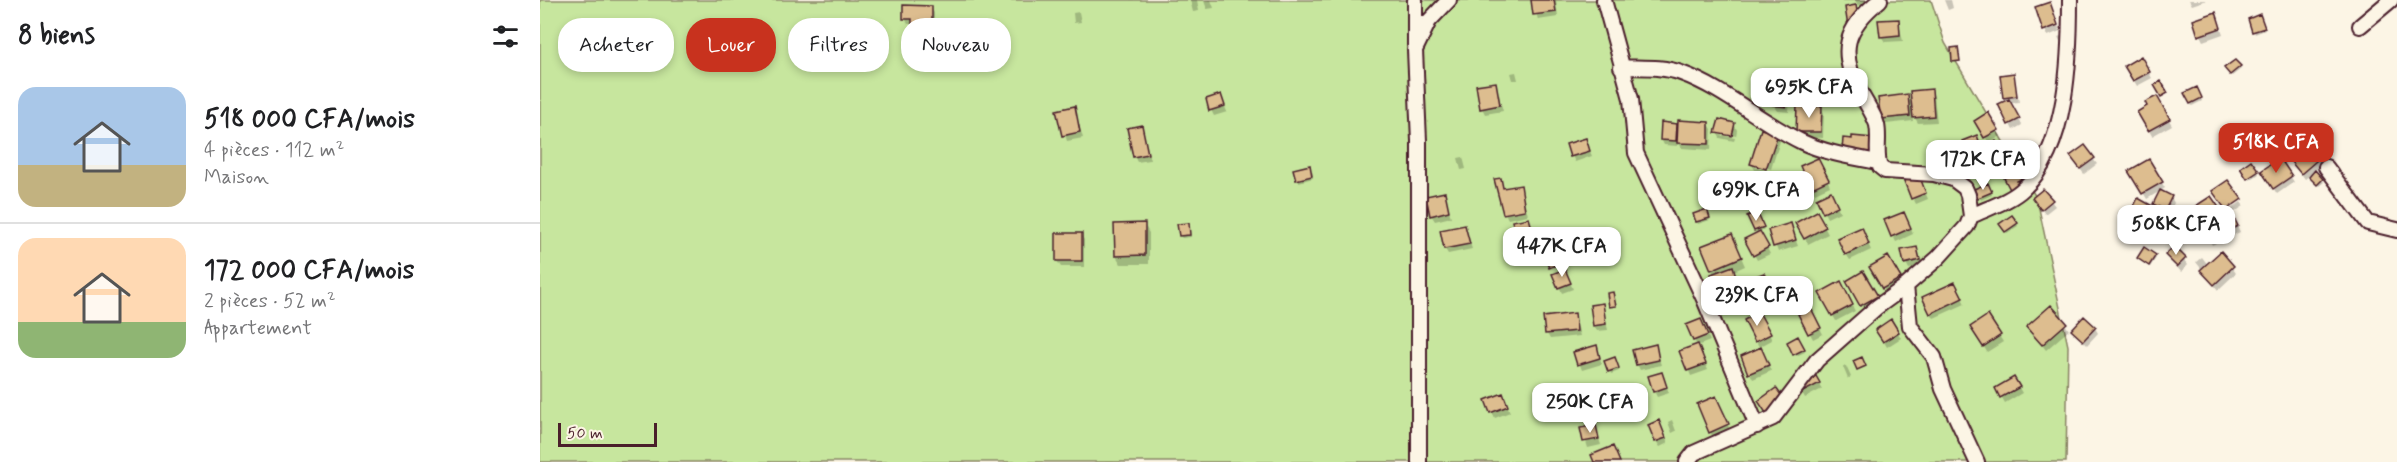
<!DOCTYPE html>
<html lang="fr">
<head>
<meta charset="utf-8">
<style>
	:root { --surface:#fff; --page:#f6f6f6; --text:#202124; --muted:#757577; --line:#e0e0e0; --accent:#c8321e }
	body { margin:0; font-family:Mynerve,sans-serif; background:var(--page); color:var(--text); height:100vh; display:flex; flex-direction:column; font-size:22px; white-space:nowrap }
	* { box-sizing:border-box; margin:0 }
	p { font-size:20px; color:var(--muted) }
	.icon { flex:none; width:33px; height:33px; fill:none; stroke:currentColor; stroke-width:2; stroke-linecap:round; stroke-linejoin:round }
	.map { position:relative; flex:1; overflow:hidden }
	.details { display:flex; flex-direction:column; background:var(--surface); width:540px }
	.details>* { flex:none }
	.hud { position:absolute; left:18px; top:18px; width:570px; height:54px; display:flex; gap:12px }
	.scale { position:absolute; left:18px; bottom:15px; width:99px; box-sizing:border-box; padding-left:6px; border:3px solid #4a1f2b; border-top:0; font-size:16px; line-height:21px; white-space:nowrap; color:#4a1f2b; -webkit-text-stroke:4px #fcf5e5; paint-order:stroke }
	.price { position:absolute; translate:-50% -51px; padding:0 14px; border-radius:12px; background:#fff; color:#222; font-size:20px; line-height:39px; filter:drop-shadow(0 2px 3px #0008) }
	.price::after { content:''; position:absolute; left:50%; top:36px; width:18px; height:14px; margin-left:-9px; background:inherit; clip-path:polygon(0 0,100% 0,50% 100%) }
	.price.on { background:var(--accent); color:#fff }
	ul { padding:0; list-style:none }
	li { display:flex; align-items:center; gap:18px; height:150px; padding:0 18px }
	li+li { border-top:2px solid var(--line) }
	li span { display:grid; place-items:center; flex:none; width:168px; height:120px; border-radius:18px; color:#555 }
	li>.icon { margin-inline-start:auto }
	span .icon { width:72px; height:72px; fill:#fffc; stroke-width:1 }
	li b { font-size:26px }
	h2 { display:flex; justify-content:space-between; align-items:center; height:72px; padding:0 18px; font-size:26px }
	.pill { padding:0 21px; border-radius:24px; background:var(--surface); box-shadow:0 3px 9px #0003; font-size:21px; line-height:54px }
	.pill.on { background:var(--accent); color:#fff }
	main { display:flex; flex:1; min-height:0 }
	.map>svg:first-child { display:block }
	.green { fill:#c7e69e; stroke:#888264; stroke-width:1.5 }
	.shadow { fill:#0003 }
	.building { fill:#ddbd8f; stroke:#4a1f2b; stroke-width:1.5 }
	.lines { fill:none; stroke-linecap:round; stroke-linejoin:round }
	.minor-casing { stroke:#4a1f2b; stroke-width:18 }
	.minor { stroke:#fcf5e5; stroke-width:14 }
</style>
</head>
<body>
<main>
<section class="details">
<h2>8 biens<svg class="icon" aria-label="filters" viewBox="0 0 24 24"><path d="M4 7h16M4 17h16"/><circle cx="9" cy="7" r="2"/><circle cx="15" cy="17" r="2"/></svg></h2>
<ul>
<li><span style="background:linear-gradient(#a9c7e8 65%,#c2b280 0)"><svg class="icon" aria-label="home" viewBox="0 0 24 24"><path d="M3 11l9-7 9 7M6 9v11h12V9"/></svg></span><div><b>518 000 CFA/mois</b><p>4 pièces · 112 m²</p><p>Maison</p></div></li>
<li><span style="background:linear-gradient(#ffd9b3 70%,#8fb573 0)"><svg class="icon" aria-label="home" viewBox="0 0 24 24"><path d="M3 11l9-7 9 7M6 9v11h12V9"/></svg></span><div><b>172 000 CFA/mois</b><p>2 pièces · 52 m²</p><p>Appartement</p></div></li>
</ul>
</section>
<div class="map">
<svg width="1857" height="462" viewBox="0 0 1857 462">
	<rect width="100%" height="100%" fill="#fcf5e5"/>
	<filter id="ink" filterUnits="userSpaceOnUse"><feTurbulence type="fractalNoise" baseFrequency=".0167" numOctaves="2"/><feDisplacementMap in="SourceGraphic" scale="12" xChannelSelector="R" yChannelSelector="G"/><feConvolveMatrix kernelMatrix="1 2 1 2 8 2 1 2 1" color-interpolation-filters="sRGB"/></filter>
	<g filter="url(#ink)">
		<!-- green -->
		<path class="green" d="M0,0H1391L1405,43L1497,199L1528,346L1526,462H0Z"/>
		<!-- shadow -->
		<path class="shadow" d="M650,0H657L659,11L653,12Z
			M671,0L674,8L667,9L664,1Z
			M993,0H1016L1018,17L998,20Z
			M1315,0H1339V1L1318,5Z
			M1404,0H1411L1413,8L1408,10Z
			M1649,0H1667L1652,5Z
			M391,7L394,13V33H377L374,24H368L365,18Z
			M1512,9L1520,31L1508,36L1505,30Z
			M539,12L541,22L534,23L533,13Z
			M1721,18L1725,30L1715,34L1714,31Z
			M1678,20L1683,34L1663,41L1660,35Z
			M1358,21L1363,41L1345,42L1341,36Z
			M1523,35L1525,51L1518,37Z
			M1600,58L1612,78L1597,86L1586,67Z
			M1695,62L1701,69L1692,76L1686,69Z
			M976,72L978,80H973L971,73Z
			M1473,75L1479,102L1470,103L1482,125L1473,130L1460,105L1466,102L1464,98Z
			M1248,81L1251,87L1249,112L1238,111L1234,105Z
			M955,83L963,111L945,114L942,108Z
			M1656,89L1662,101L1652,106L1646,94Z
			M1391,90L1394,96L1397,122L1378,123L1372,113L1373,121L1346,124L1343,119L1367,96L1374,108Z
			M681,96L687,112L674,116L671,110Z
			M1616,98L1632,125L1612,136L1599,113L1609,107Z
			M1281,107L1284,113L1283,138L1260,137L1257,131Z
			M534,108L543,138L527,141L518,111Z
			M1448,115L1461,136L1449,143L1436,121Z
			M1168,123L1172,129L1171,150L1142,148L1138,142V146L1124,145L1121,139L1136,125L1139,131Z
			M1194,124L1197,130L1196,136L1179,132V135L1195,138L1194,141L1180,138L1177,132Z
			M601,127L610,160L597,162L594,156Z
			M1237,135L1240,141L1231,169L1214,164V167L1230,172L1229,174L1215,170L1212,164Z
			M1438,139L1440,146L1428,151L1426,148Z
			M1045,140L1052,156L1035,162L1032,156Z
			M1769,140L1785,162L1774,171L1784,182L1779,186L1770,175L1765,179L1749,157Z
			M1742,143L1748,151L1740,157L1734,148Z
			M1402,156L1406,167L1395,171L1394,168Z
			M923,157L926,169L921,170L918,158Z
			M1427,157L1434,171L1423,176L1419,171Z
			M1553,159L1557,164L1544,174L1535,162Z
			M1740,160L1754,182L1737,194L1726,177Z
			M1608,161L1625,188L1607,199L1590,171Z
			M1711,162L1719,174L1710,180L1702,168Z
			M1281,165L1290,186L1275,193L1272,188Z
			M770,169L773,178L759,182L757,179Z
			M960,179L964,189L980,186L988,215L968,219L965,213Z
			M1381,182L1388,199L1376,204L1373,198Z
			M1448,185L1452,195L1441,200L1436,190Z
			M904,194L911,217L895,221L891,215Z
			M1631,197L1634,203L1628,215L1623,212L1627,219L1621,231L1596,217L1593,212L1619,211L1615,204Z
			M1671,198L1681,216L1686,221L1696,223L1700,232L1672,245L1663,227L1661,228L1650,211Z
			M1294,199L1300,212L1287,218L1284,212Z
			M1511,201L1515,206L1505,214L1497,204Z
			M1701,202L1704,206L1690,215L1688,211Z
			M1168,213L1170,220L1158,224L1157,222Z
			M1277,213L1288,234L1268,244L1257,223Z
			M1216,214L1224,229L1219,232L1230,254L1217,260L1206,239L1217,234L1209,217Z
			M1472,217L1478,226L1467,233L1461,224Z
			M1367,219L1373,234L1356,242L1353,236Z
			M990,222L992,230L978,234L976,231Z
			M604,224L609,233V264H581L576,256Z
			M649,225L651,237L642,238L640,236Z
			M1250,225L1258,246L1238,252L1230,231Z
			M925,227L932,249L908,254L905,249Z
			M1594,232L1608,233L1609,236L1603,241Z
			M541,234L544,240V267H521L517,261Z
			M1324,235L1331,250L1310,260L1306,254Z
			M1192,236L1205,266L1194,271L1201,292L1182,299L1172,269Z
			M996,245L1000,257L987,260L985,257Z
			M1377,248L1383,266L1369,269L1366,263Z
			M1634,248L1648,265L1641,272L1627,255Z
			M1681,254L1696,273L1678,290L1656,262L1662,257L1668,265Z
			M1615,256L1616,258L1610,267L1598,258Z
			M1348,258L1363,284L1347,294L1331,268Z
			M1323,273L1340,302L1325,311L1308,282Z
			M1014,275L1027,276L1033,289L1022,293Z
			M1227,281L1234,298L1213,306L1203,283Z
			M1300,284L1315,311L1296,321L1281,294Z
			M1418,289L1425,304L1394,318L1391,313Z
			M1062,305L1068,330L1057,331L1054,325Z
			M1271,310L1283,334L1273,339L1260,315Z
			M1219,314L1232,340L1219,347L1206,321Z
			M1035,315L1040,336L1010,339L1007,334Z
			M1447,317L1463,342L1447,352L1432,327Z
			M1351,321L1361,338L1347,347L1337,330Z
			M1525,324L1529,330L1506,350L1488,327Z
			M1164,327L1170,341L1157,346L1168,370L1151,376L1141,352L1157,346L1154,340Z
			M1555,328L1558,333L1547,345L1533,330Z
			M1257,338L1265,352L1256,356L1249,343Z
			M1115,346L1121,365L1100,370L1097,364Z
			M1056,347L1062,364L1042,370L1035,353Z
			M1224,355L1231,371L1213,379L1210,373Z
			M1076,361L1079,371L1071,374L1066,362Z
			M1306,366L1311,377L1308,379L1303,367Z
			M1271,371L1282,389L1265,398L1255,380Z
			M1122,373L1129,393L1117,397L1114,391Z
			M1474,379L1482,393L1465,403L1457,389Z
			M963,395L970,412L955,418L952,412Z
			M1077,397L1083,413L1071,418L1068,412Z
			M1179,403L1190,430L1173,437L1170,432Z
			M1038,409L1042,419L1036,420L1033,410Z
			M1132,420L1136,431L1132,433L1128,422Z
			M1055,426L1061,445L1048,448L1042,429Z
			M1122,428L1128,443L1120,447L1116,441Z"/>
		<!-- building -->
		<path class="building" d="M991,0H1014L1016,12L993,15Z
			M1510,2L1518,25L1503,31L1495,7Z
			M363,5L392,6V28H372V19H363Z
			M1316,5L1319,25L1308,27L1305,7Z
			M1676,12L1681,28L1658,36L1653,20Z
			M1720,14L1725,28L1712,32L1708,19Z
			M1359,19L1360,35L1340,37L1338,20Z
			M1418,47L1420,61L1412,62L1411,48Z
			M1601,56L1610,72L1593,81L1584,66Z
			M1695,60L1701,66L1690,75L1684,68Z
			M1474,73L1477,96L1463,98L1460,75Z
			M1235,78L1249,80L1246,107L1233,105Z
			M1621,81L1628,93L1621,97L1614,85Z
			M956,82L960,105L940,109L936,85Z
			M1657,87L1662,98L1650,104L1644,93Z
			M1392,89L1394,116L1373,118L1370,91Z
			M681,94L685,106L669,111L666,99Z
			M1368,94L1370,116L1341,119L1338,98Z
			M1617,96L1630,119L1608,131L1597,112L1607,106L1605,102Z
			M1469,99L1480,119L1468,125L1458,104Z
			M1257,105L1282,106L1281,132H1256Z
			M535,106L540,132L522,136L516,110Z
			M1448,112L1459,130L1444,138L1434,121Z
			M1179,119L1195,123L1192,136L1175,133Z
			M1138,120L1169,122V144L1137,143Z
			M1121,122L1137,124L1136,141L1120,140Z
			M602,125L608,154L593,157L587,128Z
			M1221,129L1238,134L1226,169L1210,164Z
			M1437,135L1440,144L1425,149L1422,141Z
			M1312,136L1333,138L1331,154L1302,151L1303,138L1312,139Z
			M1046,138L1050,151L1030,157L1026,144Z
			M1769,138L1783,155L1761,174L1747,157Z
			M1742,140L1747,148L1738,155L1732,148Z
			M1456,141L1464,156L1456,160L1449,145Z
			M1545,145L1555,158L1540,169L1530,156Z
			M1425,150L1432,165L1418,172L1411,156Z
			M1401,152L1406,164L1392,169L1388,157Z
			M1278,158L1289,180L1270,189L1260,166Z
			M1740,158L1752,176L1733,189L1721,171Z
			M1609,159L1623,182L1602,194L1588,171Z
			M1711,160L1719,171L1707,179L1700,168Z
			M770,165L772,176L756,180L753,169Z
			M1775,170L1783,179L1777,185L1769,177Z
			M1477,171L1481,179L1477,181L1482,191L1473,195L1464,178Z
			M1379,175L1386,193L1371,199L1364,181Z
			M961,178L963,188L981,185L985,210L963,214L954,179Z
			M1688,180L1702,199L1686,210L1672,191Z
			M1448,183L1452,192L1438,198L1434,189Z
			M1503,189L1513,200L1501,210L1492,198Z
			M1620,190L1632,196L1625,210L1613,204Z
			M1291,191L1298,206L1283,213L1276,198Z
			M905,192L909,211L890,216L886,196Z
			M1671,196L1680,209L1656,223L1648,211Z
			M1598,198L1625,213L1617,226L1591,212Z
			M1167,209L1170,218L1156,222L1153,214Z
			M1277,211L1286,227L1264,239L1255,223Z
			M1217,212L1224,227L1214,231L1207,216Z
			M1364,212L1371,228L1351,237L1344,220Z
			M1683,212L1686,219L1693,216L1698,226L1668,241L1660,224Z
			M1472,215L1478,223L1465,232L1459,224Z
			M989,218L992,228L975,232L972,221Z
			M1598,222L1609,233L1601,240L1591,229Z
			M605,223V255L575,256L574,224Z
			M649,223L650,235L639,236L637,224Z
			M1251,223L1256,240L1233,247L1228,230Z
			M925,225L930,244L904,249L900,230Z
			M1322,227L1329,244L1305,255L1297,238Z
			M1220,231L1229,247L1213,256L1204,239Z
			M516,233H542V261H516Z
			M1192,234L1202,257L1171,270L1161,246Z
			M997,243L999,255L984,258L982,246Z
			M1634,246L1646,258L1637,267L1625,255Z
			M1377,247L1380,260L1364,264L1361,250Z
			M1604,247L1616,255L1609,266L1597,258Z
			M1681,251L1694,266L1674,285L1660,270Z
			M1011,253L1016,265L1009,268L1004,256Z
			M1348,256L1361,278L1342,289L1329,267Z
			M1193,266L1199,287L1178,294L1171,274Z
			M1025,269L1031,283L1018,288L1012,274Z
			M1323,271L1338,296L1320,306L1306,281Z
			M1224,273L1232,292L1208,301L1201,282Z
			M1301,281L1313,305L1292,316L1279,293Z
			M1415,282L1423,298L1390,314L1382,297Z
			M1073,292L1076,306L1069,307L1067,293Z
			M1063,303L1066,324L1053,326L1050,305Z
			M1511,305L1527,323L1502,345L1486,327Z
			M1271,308L1281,328L1268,334L1258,314Z
			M1219,312L1231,334L1215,342L1204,320Z
			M1035,313L1037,331L1005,334L1003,317Z
			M1448,315L1461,335L1443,347L1430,327Z
			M1544,316L1556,327L1543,341L1531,330Z
			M1161,319L1168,335L1153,341L1146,325Z
			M1351,319L1359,332L1343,342L1335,330Z
			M1258,336L1265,349L1253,355L1247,342Z
			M1116,344L1119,360L1096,365L1092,350Z
			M1158,344L1166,364L1147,371L1139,351Z
			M1057,345L1060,358L1037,365L1033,352Z
			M1221,347L1229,365L1208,374L1201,356Z
			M1075,357L1079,368L1068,372L1064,361Z
			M1322,357L1326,366L1317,370L1313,361Z
			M1272,369L1280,383L1261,393L1253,379Z
			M1122,372L1127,387L1113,392L1108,376Z
			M1474,377L1480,387L1460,398L1455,388Z
			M1236,388L1247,403L1228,416L1218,401Z
			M1074,389L1081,407L1066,413L1060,395Z
			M963,393L968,406L950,413L945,400Z
			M1176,396L1189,424L1169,433L1157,404Z
			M1119,420L1126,438L1115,442L1108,425Z
			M1056,425L1059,439L1043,442L1040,428Z
			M1073,446L1080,462H1054L1051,455Z"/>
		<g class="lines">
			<!-- minor casing -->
			<g class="minor-casing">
				<path id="minor" d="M1064,0L1091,99L1096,153L1164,299L1217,426
					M1820,26L1851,0
					M875,46V0
					M1081,67C1101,68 1122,66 1141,73C1185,89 1220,122 1262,142C1285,153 1313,157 1338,162
					M1786,167L1828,223L1857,230
					M1431,216C1448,208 1471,201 1484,188C1528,147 1530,56 1530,0
					M1366,286L1370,326L1394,357L1403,389L1437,462
					M879,462V141L875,50L889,21L909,0
					M1147,462L1154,453L1233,418L1277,360L1337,307L1366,286L1398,258L1427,226L1431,216L1428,195L1425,188L1413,179L1394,174L1345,171L1340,167C1335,154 1340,139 1337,125C1334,114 1325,102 1320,92C1298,52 1305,28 1340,0"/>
			</g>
			<!-- minor -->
			<use href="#minor" class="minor"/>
		</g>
	</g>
</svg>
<div class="scale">50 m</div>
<b class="price" style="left:1269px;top:119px">695K CFA</b>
<b class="price on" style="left:1736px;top:174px">518K CFA</b>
<b class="price" style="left:1443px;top:191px">172K CFA</b>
<b class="price" style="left:1216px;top:222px">699K CFA</b>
<b class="price" style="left:1636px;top:256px">508K CFA</b>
<b class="price" style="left:1022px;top:278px">447K CFA</b>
<b class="price" style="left:1217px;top:327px">239K CFA</b>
<b class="price" style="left:1050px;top:434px">250K CFA</b>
<div class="hud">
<a class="pill">Acheter</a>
<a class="pill on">Louer</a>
<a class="pill">Filtres</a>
<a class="pill">Nouveau</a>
</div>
</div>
</main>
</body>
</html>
